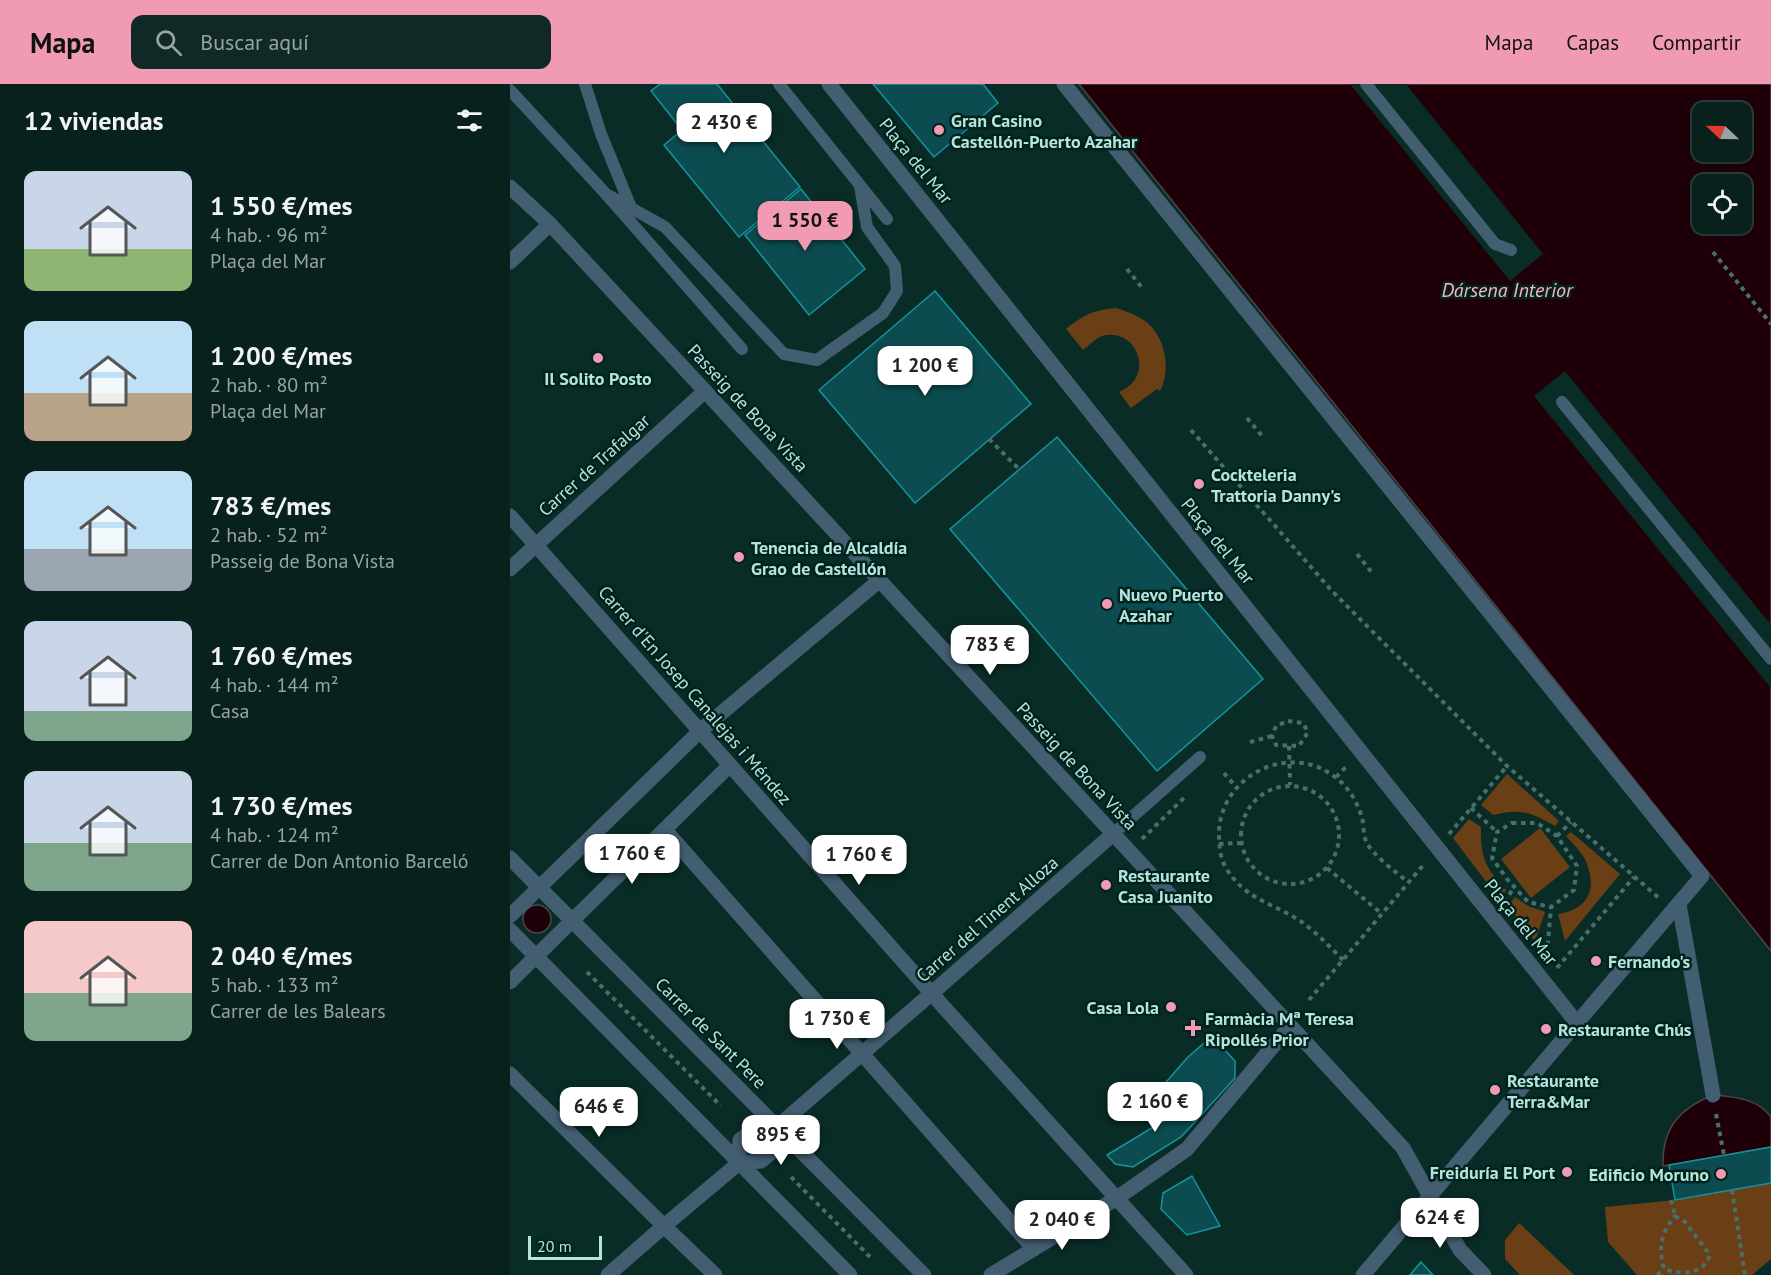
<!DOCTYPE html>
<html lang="es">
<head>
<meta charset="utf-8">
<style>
	:root { --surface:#08211d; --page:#112926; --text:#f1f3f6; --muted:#98a3a4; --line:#293e3b; --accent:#f19ab3 }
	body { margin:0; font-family:"PT Sans",sans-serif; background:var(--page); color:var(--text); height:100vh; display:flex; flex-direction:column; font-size:22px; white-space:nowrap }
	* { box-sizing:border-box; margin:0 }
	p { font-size:20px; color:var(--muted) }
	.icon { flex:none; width:33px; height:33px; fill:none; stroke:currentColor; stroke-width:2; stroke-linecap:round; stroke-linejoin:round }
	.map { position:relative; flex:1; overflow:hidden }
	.drawer { display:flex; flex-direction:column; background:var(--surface); width:510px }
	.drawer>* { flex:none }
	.needle { width:39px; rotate:292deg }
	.buttons { position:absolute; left:1182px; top:18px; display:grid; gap:12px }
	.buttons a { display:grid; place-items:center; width:60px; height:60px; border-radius:12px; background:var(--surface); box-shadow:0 3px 15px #0003,0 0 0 2px var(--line); font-size:30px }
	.scale { position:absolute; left:18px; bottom:15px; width:74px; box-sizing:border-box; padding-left:6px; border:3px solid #b5e4db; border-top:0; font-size:16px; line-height:21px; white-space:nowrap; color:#b5e4db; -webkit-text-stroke:4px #01221d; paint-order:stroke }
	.price { position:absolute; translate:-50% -51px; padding:0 14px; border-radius:12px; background:#fff; color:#222; font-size:20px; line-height:39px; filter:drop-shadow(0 2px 3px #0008) }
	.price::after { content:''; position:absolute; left:50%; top:36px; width:18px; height:14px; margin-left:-9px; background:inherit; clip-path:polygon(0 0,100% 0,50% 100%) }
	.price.on { background:var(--accent); color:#111 }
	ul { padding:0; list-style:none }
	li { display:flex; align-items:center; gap:18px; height:150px; padding:0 24px }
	li span { display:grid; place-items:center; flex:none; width:168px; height:120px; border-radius:12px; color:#555 }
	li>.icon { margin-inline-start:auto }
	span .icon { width:72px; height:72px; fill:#fffc; stroke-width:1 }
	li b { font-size:26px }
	h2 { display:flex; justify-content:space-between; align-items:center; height:72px; padding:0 24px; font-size:26px }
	header { display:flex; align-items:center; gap:36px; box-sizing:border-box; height:84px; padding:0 30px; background:var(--accent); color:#111 }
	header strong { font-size:28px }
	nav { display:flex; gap:33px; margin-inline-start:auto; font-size:21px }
	.search { width:420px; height:54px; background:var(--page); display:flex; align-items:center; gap:15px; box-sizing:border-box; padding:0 21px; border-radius:12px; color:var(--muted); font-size:22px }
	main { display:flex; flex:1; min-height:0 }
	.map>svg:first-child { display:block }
	.green { fill:#6a3f15 }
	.water { fill:#1f0009; stroke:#4c4448; stroke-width:1.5; fill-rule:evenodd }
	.pier { fill:#0a2c27 }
	.building { fill:#0c4c50; stroke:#14959c; stroke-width:1.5 }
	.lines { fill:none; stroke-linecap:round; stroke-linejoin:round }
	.path { stroke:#486f69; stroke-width:4; stroke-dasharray:4.5 4.5; stroke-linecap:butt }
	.service { stroke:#435d71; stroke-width:12 }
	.pedestrian { stroke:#435d71; stroke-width:15 }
	.minor { stroke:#435d71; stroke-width:15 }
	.tertiary { stroke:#435d71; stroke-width:15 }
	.poi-dot { fill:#f19ab3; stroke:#01221d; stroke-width:2 }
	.labels { text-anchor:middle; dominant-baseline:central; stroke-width:5; stroke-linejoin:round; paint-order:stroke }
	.poi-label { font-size:18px; font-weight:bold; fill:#b5e4db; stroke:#01221d; text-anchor:start }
	.street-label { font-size:18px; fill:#b5e4db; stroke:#01221d }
	.water-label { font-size:20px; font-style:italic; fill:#feb1c6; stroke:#01221d }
</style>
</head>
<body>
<header>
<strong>Mapa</strong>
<div class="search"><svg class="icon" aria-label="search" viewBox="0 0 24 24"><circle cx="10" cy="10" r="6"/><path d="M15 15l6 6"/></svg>Buscar aquí</div>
<nav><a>Mapa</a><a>Capas</a><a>Compartir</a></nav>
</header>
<main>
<section class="drawer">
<h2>12 viviendas<svg class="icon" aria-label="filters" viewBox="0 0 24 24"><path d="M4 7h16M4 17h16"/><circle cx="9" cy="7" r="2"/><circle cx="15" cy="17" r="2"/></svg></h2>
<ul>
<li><span style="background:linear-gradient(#c9d6e8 65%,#8fb573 0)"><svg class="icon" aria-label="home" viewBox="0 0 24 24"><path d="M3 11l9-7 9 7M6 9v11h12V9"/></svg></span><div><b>1 550 €/mes</b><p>4 hab. · 96 m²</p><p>Plaça del Mar</p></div></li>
<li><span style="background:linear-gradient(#bfe0f5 60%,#b9a48a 0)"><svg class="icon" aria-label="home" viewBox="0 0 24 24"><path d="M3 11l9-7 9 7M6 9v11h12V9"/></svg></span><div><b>1 200 €/mes</b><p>2 hab. · 80 m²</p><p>Plaça del Mar</p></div></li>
<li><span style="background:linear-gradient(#bfe0f5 65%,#9aa5b1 0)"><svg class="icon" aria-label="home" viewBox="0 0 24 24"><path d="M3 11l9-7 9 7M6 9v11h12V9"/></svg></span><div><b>783 €/mes</b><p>2 hab. · 52 m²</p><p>Passeig de Bona Vista</p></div></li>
<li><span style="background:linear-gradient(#c9d6e8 75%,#7fa58c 0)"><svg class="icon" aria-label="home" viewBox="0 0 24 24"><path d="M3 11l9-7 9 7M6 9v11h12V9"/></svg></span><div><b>1 760 €/mes</b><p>4 hab. · 144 m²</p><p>Casa</p></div></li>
<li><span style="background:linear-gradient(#c9d6e8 60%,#7fa58c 0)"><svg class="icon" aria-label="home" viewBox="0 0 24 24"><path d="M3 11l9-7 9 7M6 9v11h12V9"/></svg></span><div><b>1 730 €/mes</b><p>4 hab. · 124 m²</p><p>Carrer de Don Antonio Barceló</p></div></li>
<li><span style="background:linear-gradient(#f6c9c9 60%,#7fa58c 0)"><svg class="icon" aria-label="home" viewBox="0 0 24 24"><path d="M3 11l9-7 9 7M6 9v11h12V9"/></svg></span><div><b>2 040 €/mes</b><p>5 hab. · 133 m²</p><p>Carrer de les Balears</p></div></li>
</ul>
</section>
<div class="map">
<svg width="1261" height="1191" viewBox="0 0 1261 1191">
	<rect width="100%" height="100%" fill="#0a2c27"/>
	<!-- green -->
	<path class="green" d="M606,224C615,227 624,230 632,235C655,249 662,285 650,307L647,305L621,324L609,308C647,292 626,242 592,252C585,255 579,261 573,266L556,245C571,232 585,225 606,224Z
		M997,690L1049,737L1045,742C1021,728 1010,724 983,731L971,721Z
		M959,735L971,743C970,773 976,785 996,806L990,816L943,754Z
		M1030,744L1060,783L1021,814L991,775Z
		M1061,748L1110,790L1055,857L1048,830C1074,826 1087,810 1078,783C1075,771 1064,761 1056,752Z
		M1005,813L1018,822L1035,828L1025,857L998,822Z
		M1261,1099V1175L1242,1191H1127L1098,1158L1095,1123L1165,1116Z
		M1009,1139L1062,1189L1064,1191H1010L995,1175V1156Z"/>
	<!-- water -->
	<path class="water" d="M569,0H1261V867ZM1192,28H1232V68H1192ZM1192,100H1232V140H1192Z
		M13 835a14 14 0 1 1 28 0a14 14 0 1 1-28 0Z
		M1203,1011C1224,1013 1247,1014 1261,1033V1063L1153,1082C1152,1044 1169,1025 1203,1011Z"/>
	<!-- pier -->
	<path class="pier" d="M840,0H896L1033,170L1000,197Z
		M1055,287L1261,541V604L1024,312Z"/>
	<!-- building -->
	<path class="building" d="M150,0H207L290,103L229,153L154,61L172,46L141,7Z
		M363,0H473L488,19L424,73Z
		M291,105L355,185L299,231L235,151Z
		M425,207L521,320L405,419L309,306Z
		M547,353L753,595L647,687L440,445Z
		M702,952L725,977V994L685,1038L651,1004L677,974Z
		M651,1004L685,1038L671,1053L623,1083L605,1080L597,1071L655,1036L637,1019Z
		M1261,1063V1099L1165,1116L1159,1081Z
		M682,1092L710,1142L677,1151L651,1125L653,1109Z
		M911,1178L923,1191H900Z"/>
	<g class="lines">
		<!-- path -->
		<path class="path" d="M1203,168L1261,240
			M617,185L633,205
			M737,334L753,353
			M681,346L822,507L997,682L1149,814
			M479,355L509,385
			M847,470L863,490
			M778,637L793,639L798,648L789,662L766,661L762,652L766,642Z
			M740,658L762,652
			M779,662L780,701
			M714,689L726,703
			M826,693L838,681
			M731 751a49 49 0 1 1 98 0a49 49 0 1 1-98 0Z
			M961,724L987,748
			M1002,739H1027L1047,752L1067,782L1064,806L1041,823L1018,818L997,795L982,774L987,748Z
			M939,750L997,682
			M1047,752L1061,738
			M632,755L674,714
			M709,760L730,759
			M817,784L872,830
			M994,818L1004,804
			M1037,870L1041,823
			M833,876C819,862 805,847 789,836C760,818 735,815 716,784C710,774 709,761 709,749C710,692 779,657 825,693C838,702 848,719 852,734C854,741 853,750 856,757C862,771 886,788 898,798
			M1047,884L1124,793
			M77,888L211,1022
			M799,916L915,779
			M1206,1030L1214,1071
			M281,1093L360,1173
			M1222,1106L1235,1191
			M1161,1116L1165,1132
			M1165,1132L1175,1138L1200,1171C1192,1191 1174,1191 1154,1185C1148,1164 1151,1149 1165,1132Z
			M1147,1191L1154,1185"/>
		<!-- service -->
		<path class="service" d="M75,0L91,50L122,126
			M269,0L377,135
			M856,0L985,160L1001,166
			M0,6L96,110L232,265
			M96,110L155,143L274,270L307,276L373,229L387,207L385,182L357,143L350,102
			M1052,318L1261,575
			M603,750L690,673"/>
		<!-- pedestrian -->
		<path class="pedestrian" d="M319,0L1067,939
			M554,0L1192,792L919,1113
			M26,461L195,307
			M190,647L370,496
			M1169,820L1203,1011
			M422,909L603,750
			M607,1114L677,1065L780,942"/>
		<!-- minor -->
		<path class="minor" d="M0,178L40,140
			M0,432L431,920L676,1191
			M0,485L26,461
			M155,746L524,1165
			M0,774L414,1191
			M0,832L190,647
			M0,846L340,1191
			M0,898L220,681
			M0,990L154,1142L229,1079L251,1077L268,1063L267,1043
			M229,1079L230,1056L246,1044L267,1043L422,909
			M98,1191L154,1142L205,1191
			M481,1191L607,1114"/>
		<!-- tertiary -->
		<path class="tertiary" d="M0,103L40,140L195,307L893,1064L950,1166L974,1191
			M853,1191L919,1113"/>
	</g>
	<!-- markers -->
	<g class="poi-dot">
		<circle cx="429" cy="46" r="6"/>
		<circle cx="88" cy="274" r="6"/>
		<circle cx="689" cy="400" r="6"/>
		<circle cx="229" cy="473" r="6"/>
		<circle cx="597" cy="520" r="6"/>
		<circle cx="596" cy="801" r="6"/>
		<circle cx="1086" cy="877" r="6"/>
		<circle cx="661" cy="923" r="6"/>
		<path d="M680 935h6v6h6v6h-6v6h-6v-6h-6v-6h6z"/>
		<circle cx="1036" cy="945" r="6"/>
		<circle cx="985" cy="1006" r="6"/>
		<circle cx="1057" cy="1088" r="6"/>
		<circle cx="1211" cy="1090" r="6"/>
	</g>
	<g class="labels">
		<!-- poi labels -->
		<g class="poi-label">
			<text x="441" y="36">Gran Casino<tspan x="441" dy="21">Castellón-Puerto Azahar</tspan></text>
			<text x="88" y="294" text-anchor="middle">Il Solito Posto</text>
			<text x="701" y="390">Cockteleria<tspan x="701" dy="21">Trattoria Danny's</tspan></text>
			<text x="241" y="463">Tenencia de Alcaldía<tspan x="241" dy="21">Grao de Castellón</tspan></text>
			<text x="609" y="510">Nuevo Puerto<tspan x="609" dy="21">Azahar</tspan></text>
			<text x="608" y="791">Restaurante<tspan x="608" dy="21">Casa Juanito</tspan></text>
			<text x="1098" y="877">Fernando's</text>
			<text x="649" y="923" text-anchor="end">Casa Lola</text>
			<text x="695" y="934">Farmàcia Mª Teresa<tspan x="695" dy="21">Ripollés Prior</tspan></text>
			<text x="1048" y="945">Restaurante Chús</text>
			<text x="997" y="996">Restaurante<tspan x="997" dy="21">Terra&amp;Mar</tspan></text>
			<text x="1045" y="1088" text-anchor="end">Freiduría El Port</text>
			<text x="1199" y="1090" text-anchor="end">Edificio Moruno</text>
		</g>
		<!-- street labels -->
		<g class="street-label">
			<text transform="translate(406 77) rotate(51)">Plaça del Mar</text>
			<text transform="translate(238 324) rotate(47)">Passeig de Bona Vista</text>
			<text transform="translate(84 381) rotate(-42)">Carrer de Trafalgar</text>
			<text transform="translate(708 457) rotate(51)">Plaça del Mar</text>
			<text transform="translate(185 611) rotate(49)">Carrer d'En Josep Canalejas i Méndez</text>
			<text transform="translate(567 682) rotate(47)">Passeig de Bona Vista</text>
			<text transform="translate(477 835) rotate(-41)">Carrer del Tinent Alloza</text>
			<text transform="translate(1011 838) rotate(51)">Plaça del Mar</text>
			<text transform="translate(201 949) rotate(45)">Carrer de Sant Pere</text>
		</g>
		<!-- water labels -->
		<g class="water-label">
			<text x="997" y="206">Dársena Interior</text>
		</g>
	</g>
</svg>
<div class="buttons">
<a><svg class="needle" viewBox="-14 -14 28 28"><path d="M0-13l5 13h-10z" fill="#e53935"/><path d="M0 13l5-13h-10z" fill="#98a3a4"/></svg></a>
<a><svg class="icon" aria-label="locate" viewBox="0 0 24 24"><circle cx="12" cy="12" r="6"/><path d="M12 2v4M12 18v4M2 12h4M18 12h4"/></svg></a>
</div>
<div class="scale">20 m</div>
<b class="price" style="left:214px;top:70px">2 430 €</b>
<b class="price on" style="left:295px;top:168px">1 550 €</b>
<b class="price" style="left:415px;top:313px">1 200 €</b>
<b class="price" style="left:480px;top:592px">783 €</b>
<b class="price" style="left:122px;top:801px">1 760 €</b>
<b class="price" style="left:349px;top:802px">1 760 €</b>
<b class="price" style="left:327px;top:966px">1 730 €</b>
<b class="price" style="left:645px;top:1049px">2 160 €</b>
<b class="price" style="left:89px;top:1054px">646 €</b>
<b class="price" style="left:271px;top:1082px">895 €</b>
<b class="price" style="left:930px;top:1165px">624 €</b>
<b class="price" style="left:552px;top:1167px">2 040 €</b>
</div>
</main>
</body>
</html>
